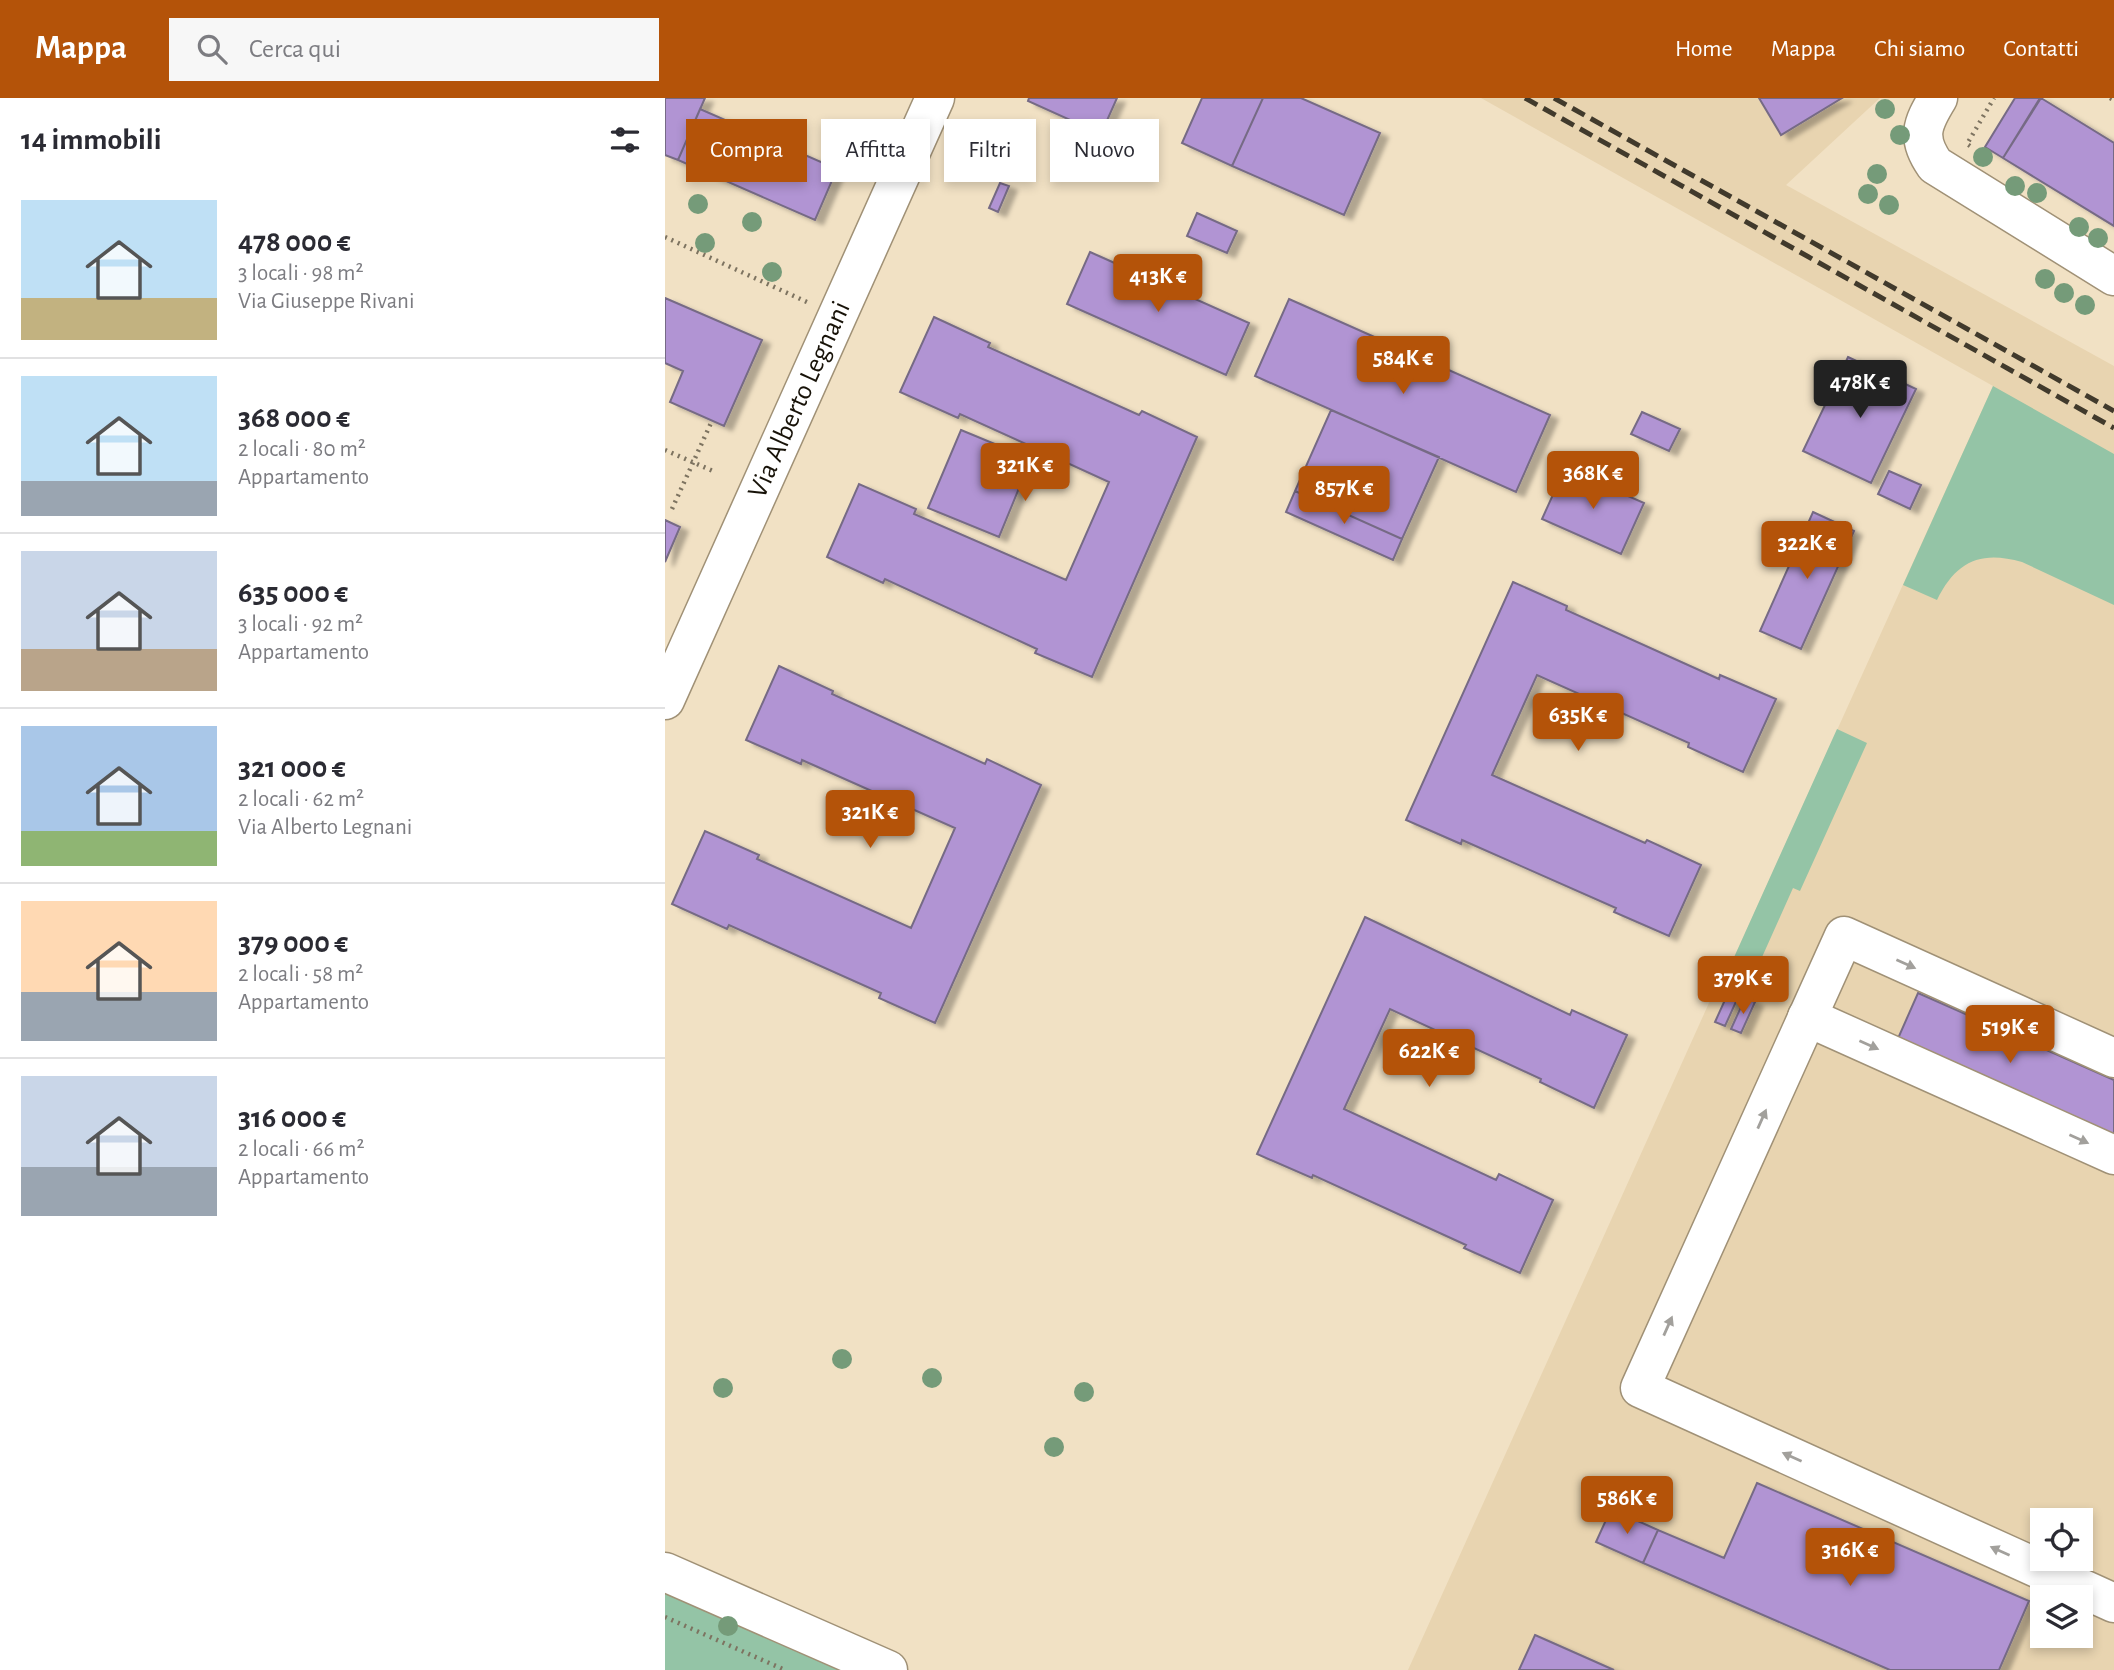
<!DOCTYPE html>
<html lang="it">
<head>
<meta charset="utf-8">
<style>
	:root { --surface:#fff; --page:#f7f7f7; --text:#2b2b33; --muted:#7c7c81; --line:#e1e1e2; --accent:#b45309 }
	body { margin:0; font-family:"Alegreya Sans",sans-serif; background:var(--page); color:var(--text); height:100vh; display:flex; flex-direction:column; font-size:26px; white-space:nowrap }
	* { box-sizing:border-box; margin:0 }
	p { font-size:23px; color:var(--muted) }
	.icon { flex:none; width:38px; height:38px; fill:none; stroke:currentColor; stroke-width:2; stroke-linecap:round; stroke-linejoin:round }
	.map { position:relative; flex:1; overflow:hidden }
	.side { display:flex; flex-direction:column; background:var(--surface); width:665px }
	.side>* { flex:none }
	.banner { position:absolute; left:21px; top:21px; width:665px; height:63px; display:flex; gap:14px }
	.buttons { position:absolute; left:1365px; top:1410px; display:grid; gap:14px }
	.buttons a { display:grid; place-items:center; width:63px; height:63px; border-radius:0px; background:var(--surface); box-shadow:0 4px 10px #0003; font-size:35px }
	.price { position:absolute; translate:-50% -60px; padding:0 16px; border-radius:7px; background:var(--accent); color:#fff; font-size:23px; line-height:46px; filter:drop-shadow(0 2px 4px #0008) }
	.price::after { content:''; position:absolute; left:50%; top:42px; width:21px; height:16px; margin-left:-10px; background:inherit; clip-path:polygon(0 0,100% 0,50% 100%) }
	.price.current { background:#222; color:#fff }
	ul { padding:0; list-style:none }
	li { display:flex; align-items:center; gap:21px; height:175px; padding:0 21px }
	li+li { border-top:2px solid var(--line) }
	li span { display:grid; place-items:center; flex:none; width:196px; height:140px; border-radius:0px; color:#555 }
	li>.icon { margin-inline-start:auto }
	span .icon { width:84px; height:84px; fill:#fffc; stroke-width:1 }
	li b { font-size:30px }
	h2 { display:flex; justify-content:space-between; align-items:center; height:84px; padding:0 21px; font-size:30px }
	.chip { padding:0 24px; border-radius:0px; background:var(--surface); box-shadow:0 4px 10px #0003; font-size:24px; line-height:63px }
	.chip.current { background:var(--accent); color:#fff }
	header { display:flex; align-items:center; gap:42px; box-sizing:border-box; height:98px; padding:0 35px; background:var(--accent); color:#fff }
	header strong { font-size:33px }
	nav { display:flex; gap:38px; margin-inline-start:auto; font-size:24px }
	.search { width:490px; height:63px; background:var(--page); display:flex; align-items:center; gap:18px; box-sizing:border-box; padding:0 24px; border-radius:0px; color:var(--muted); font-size:26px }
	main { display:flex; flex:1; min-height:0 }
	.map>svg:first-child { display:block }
	.built { fill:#e8d4b0; fill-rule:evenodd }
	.green { fill:#94c4a6 }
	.building { fill:#b194d3; stroke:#766b85; stroke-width:2; filter:url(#shadow) }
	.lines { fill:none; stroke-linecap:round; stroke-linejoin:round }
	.minor-casing { stroke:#a09176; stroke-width:41 }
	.path { stroke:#7d7360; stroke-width:4.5; stroke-dasharray:2 5; stroke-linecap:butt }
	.minor { stroke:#fff; stroke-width:38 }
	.rail { stroke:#413a2c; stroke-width:5; stroke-dasharray:14 7; stroke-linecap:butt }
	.tree { fill:#759b79 }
	.oneway { fill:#a2a09c }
	.labels { text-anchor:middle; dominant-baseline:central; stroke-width:7; stroke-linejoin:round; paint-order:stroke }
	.street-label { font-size:28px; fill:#171208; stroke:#feeed1 }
</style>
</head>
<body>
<header>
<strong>Mappa</strong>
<div class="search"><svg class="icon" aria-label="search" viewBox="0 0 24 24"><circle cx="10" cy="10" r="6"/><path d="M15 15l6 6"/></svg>Cerca qui</div>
<nav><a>Home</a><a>Mappa</a><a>Chi siamo</a><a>Contatti</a></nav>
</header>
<main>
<section class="side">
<h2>14 immobili<svg class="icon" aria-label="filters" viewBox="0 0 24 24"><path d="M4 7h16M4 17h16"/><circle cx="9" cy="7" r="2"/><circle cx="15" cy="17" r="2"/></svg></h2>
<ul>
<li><span style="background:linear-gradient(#bfe0f5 70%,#c2b280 0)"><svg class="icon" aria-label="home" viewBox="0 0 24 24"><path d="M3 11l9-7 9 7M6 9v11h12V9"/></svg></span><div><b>478 000 €</b><p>3 locali · 98 m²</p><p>Via Giuseppe Rivani</p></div></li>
<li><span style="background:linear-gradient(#bfe0f5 75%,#9aa5b1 0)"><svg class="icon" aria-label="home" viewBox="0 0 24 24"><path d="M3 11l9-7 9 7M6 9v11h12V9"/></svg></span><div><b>368 000 €</b><p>2 locali · 80 m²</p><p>Appartamento</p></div></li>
<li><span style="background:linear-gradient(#c9d6e8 70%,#b9a48a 0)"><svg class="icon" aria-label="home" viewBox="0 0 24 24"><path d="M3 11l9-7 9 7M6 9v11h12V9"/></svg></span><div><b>635 000 €</b><p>3 locali · 92 m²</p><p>Appartamento</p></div></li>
<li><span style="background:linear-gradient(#a9c7e8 75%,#8fb573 0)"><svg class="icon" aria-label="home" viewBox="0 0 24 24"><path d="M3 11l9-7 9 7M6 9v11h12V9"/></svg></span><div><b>321 000 €</b><p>2 locali · 62 m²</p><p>Via Alberto Legnani</p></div></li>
<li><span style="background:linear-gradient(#ffd9b3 65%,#9aa5b1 0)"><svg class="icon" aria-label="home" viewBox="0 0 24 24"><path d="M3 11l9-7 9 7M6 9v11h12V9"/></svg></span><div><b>379 000 €</b><p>2 locali · 58 m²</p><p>Appartamento</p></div></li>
<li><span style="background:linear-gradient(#c9d6e8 65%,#9aa5b1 0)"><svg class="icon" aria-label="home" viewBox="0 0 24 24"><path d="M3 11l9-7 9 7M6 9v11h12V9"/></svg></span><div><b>316 000 €</b><p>2 locali · 66 m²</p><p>Appartamento</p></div></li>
</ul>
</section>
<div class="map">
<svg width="1449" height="1572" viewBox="0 0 1449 1572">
	<defs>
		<filter id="shadow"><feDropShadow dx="8" dy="4.5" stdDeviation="2" flood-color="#0004"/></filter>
	</defs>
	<rect width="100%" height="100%" fill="#f1e1c4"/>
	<!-- built -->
	<path class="built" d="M816,0H1215L1121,87L1449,268V1572H743L1062,865L1066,866L1328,288ZM1377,1423H1416V1461H1377ZM1377,1500H1416V1538H1377Z"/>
	<!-- green -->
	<path class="green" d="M1328,288L1449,356V507L1357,464C1316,452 1291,463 1272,502L1238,487Z
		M1172,631L1202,645L1135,793L1128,790L1089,877L1066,866Z
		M0,1477L212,1572H0Z"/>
	<!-- building -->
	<path class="building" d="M0,0H40L13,62L0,57Z
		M364,0H452L436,36L363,3Z
		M537,0H598L567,68L517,45Z
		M598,0H636L715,35L679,117L567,68Z
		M1094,0H1177L1116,37Z
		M1350,0H1375L1338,60L1320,49Z
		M1376,0L1449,45V128L1338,60Z
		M35,11L172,71L150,122L13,62Z
		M335,85L344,88L333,114L324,110Z
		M532,115L572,133L562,155L522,138Z
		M425,154L584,225L561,277L402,206Z
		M0,200L97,242L59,328L5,304L18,273L0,265Z
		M624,201L885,317L851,394L590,278Z
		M269,219L325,245L323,249L474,317L477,313L532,339L427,579L370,555L372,551L220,481L218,485L162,459L194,386L251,411L249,416L401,482L444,384L295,316L293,320L235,294Z
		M1183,259L1251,291L1206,385L1138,353Z
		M666,312L774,359L737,441L630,393Z
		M977,314L1015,331L1004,353L966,336Z
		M296,332L366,361L334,439L263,410Z
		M900,370L979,405L956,456L877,421Z
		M1224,373L1256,387L1245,411L1213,396Z
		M630,393L737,441L728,462L621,414Z
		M1148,414L1189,433L1136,551L1095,533Z
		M0,422L15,429L0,464Z
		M848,484L902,508L901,512L1054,581L1055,577L1111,601L1078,674L1023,649L1024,645L872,577L827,677L980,745L982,742L1036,767L1004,838L949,814L951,810L797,742L796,746L741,722Z
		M114,568L168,593L167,596L320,666L322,661L376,687L270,925L214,900L216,895L64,827L62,831L7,806L40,733L94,757L92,761L246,830L290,730L137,662L136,666L81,642Z
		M700,819L905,917L907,912L962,937L929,1010L875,984L876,981L725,911L679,1011L831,1082L834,1076L888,1102L855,1175L799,1150L801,1147L648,1077L647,1080L592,1056Z
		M1064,893L1074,897L1060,928L1050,924Z
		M1253,895L1449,982V1042L1231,945Z
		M1080,900L1090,904L1076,935L1066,931Z
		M1092,1385L1364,1503L1334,1572H1225L978,1465L993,1432L1059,1460Z
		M946,1411L993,1432L978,1465L931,1444Z
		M870,1537L949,1572H854Z"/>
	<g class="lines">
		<!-- minor casing -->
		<g class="minor-casing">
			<g id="minor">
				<path d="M1273,0C1257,26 1251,40 1270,67L1449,178"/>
				<path id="s1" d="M0,602L270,0"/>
				<path d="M1142,919L1449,1057"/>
				<path d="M1449,960L1179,838L975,1290L1449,1505"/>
				<path d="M0,1474L223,1572"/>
			</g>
		</g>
		<!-- path -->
		<path class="path" d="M1445,0L1449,2
			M1305,48L1302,46L1329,0
			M0,139L142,204
			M0,352L48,373
			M7,411L46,325
			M0,1519L120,1572"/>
		<!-- minor -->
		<use href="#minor" class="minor"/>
		<!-- rail -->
		<path class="rail" d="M860,0L1449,330
			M889,0L1449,313"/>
	</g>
	<!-- trees -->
	<g class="tree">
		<circle cx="1220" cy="11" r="10"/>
		<circle cx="1235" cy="37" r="10"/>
		<circle cx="1318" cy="59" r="10"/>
		<circle cx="1212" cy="76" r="10"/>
		<circle cx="1350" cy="88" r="10"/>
		<circle cx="1372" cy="95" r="10"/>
		<circle cx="1203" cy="96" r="10"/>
		<circle cx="33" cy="106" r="10"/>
		<circle cx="1224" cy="107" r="10"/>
		<circle cx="87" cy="124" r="10"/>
		<circle cx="1414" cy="129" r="10"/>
		<circle cx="1433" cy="140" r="10"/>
		<circle cx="40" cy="145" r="10"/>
		<circle cx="107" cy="174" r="10"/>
		<circle cx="1380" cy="181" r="10"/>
		<circle cx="1399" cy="195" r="10"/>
		<circle cx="1420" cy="207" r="10"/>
		<circle cx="177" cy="1261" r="10"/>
		<circle cx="267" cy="1280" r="10"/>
		<circle cx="58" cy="1290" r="10"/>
		<circle cx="419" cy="1294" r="10"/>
		<circle cx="389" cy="1349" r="10"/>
		<circle cx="63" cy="1528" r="10"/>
	</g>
	<!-- one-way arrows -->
	<defs><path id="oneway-solid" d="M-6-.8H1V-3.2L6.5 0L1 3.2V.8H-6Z" transform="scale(1.75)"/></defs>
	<g class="oneway">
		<use href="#oneway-solid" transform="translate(1241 866) rotate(24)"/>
		<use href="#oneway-solid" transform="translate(1204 947) rotate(24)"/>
		<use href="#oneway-solid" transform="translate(1097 1021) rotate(-66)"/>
		<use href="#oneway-solid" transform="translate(1414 1041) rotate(24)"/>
		<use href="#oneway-solid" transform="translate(1003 1228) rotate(-66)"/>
		<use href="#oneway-solid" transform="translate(1127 1359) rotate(-156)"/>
		<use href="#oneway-solid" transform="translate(1335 1453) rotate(-156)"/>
	</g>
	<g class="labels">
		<!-- street labels -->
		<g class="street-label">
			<text stroke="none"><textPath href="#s1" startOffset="329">Via Alberto Legnani</textPath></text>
		</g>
	</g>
</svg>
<div class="buttons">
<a><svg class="icon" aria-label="locate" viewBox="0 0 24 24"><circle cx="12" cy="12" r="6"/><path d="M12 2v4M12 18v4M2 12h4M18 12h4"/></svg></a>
<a><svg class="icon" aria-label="layers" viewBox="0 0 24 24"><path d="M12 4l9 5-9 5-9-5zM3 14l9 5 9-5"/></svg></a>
</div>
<b class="price" style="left:493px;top:216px">413K €</b>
<b class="price" style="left:738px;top:298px">584K €</b>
<b class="price current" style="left:1195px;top:322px">478K €</b>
<b class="price" style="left:360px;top:405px">321K €</b>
<b class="price" style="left:928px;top:413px">368K €</b>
<b class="price" style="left:679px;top:428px">857K €</b>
<b class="price" style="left:1142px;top:483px">322K €</b>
<b class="price" style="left:913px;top:655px">635K €</b>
<b class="price" style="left:205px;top:752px">321K €</b>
<b class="price" style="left:1078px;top:918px">379K €</b>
<b class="price" style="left:1345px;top:967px">519K €</b>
<b class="price" style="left:764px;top:991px">622K €</b>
<b class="price" style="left:962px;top:1438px">586K €</b>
<b class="price" style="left:1185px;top:1490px">316K €</b>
<div class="banner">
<a class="chip current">Compra</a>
<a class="chip">Affitta</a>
<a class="chip">Filtri</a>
<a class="chip">Nuovo</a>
</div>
</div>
</main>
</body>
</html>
